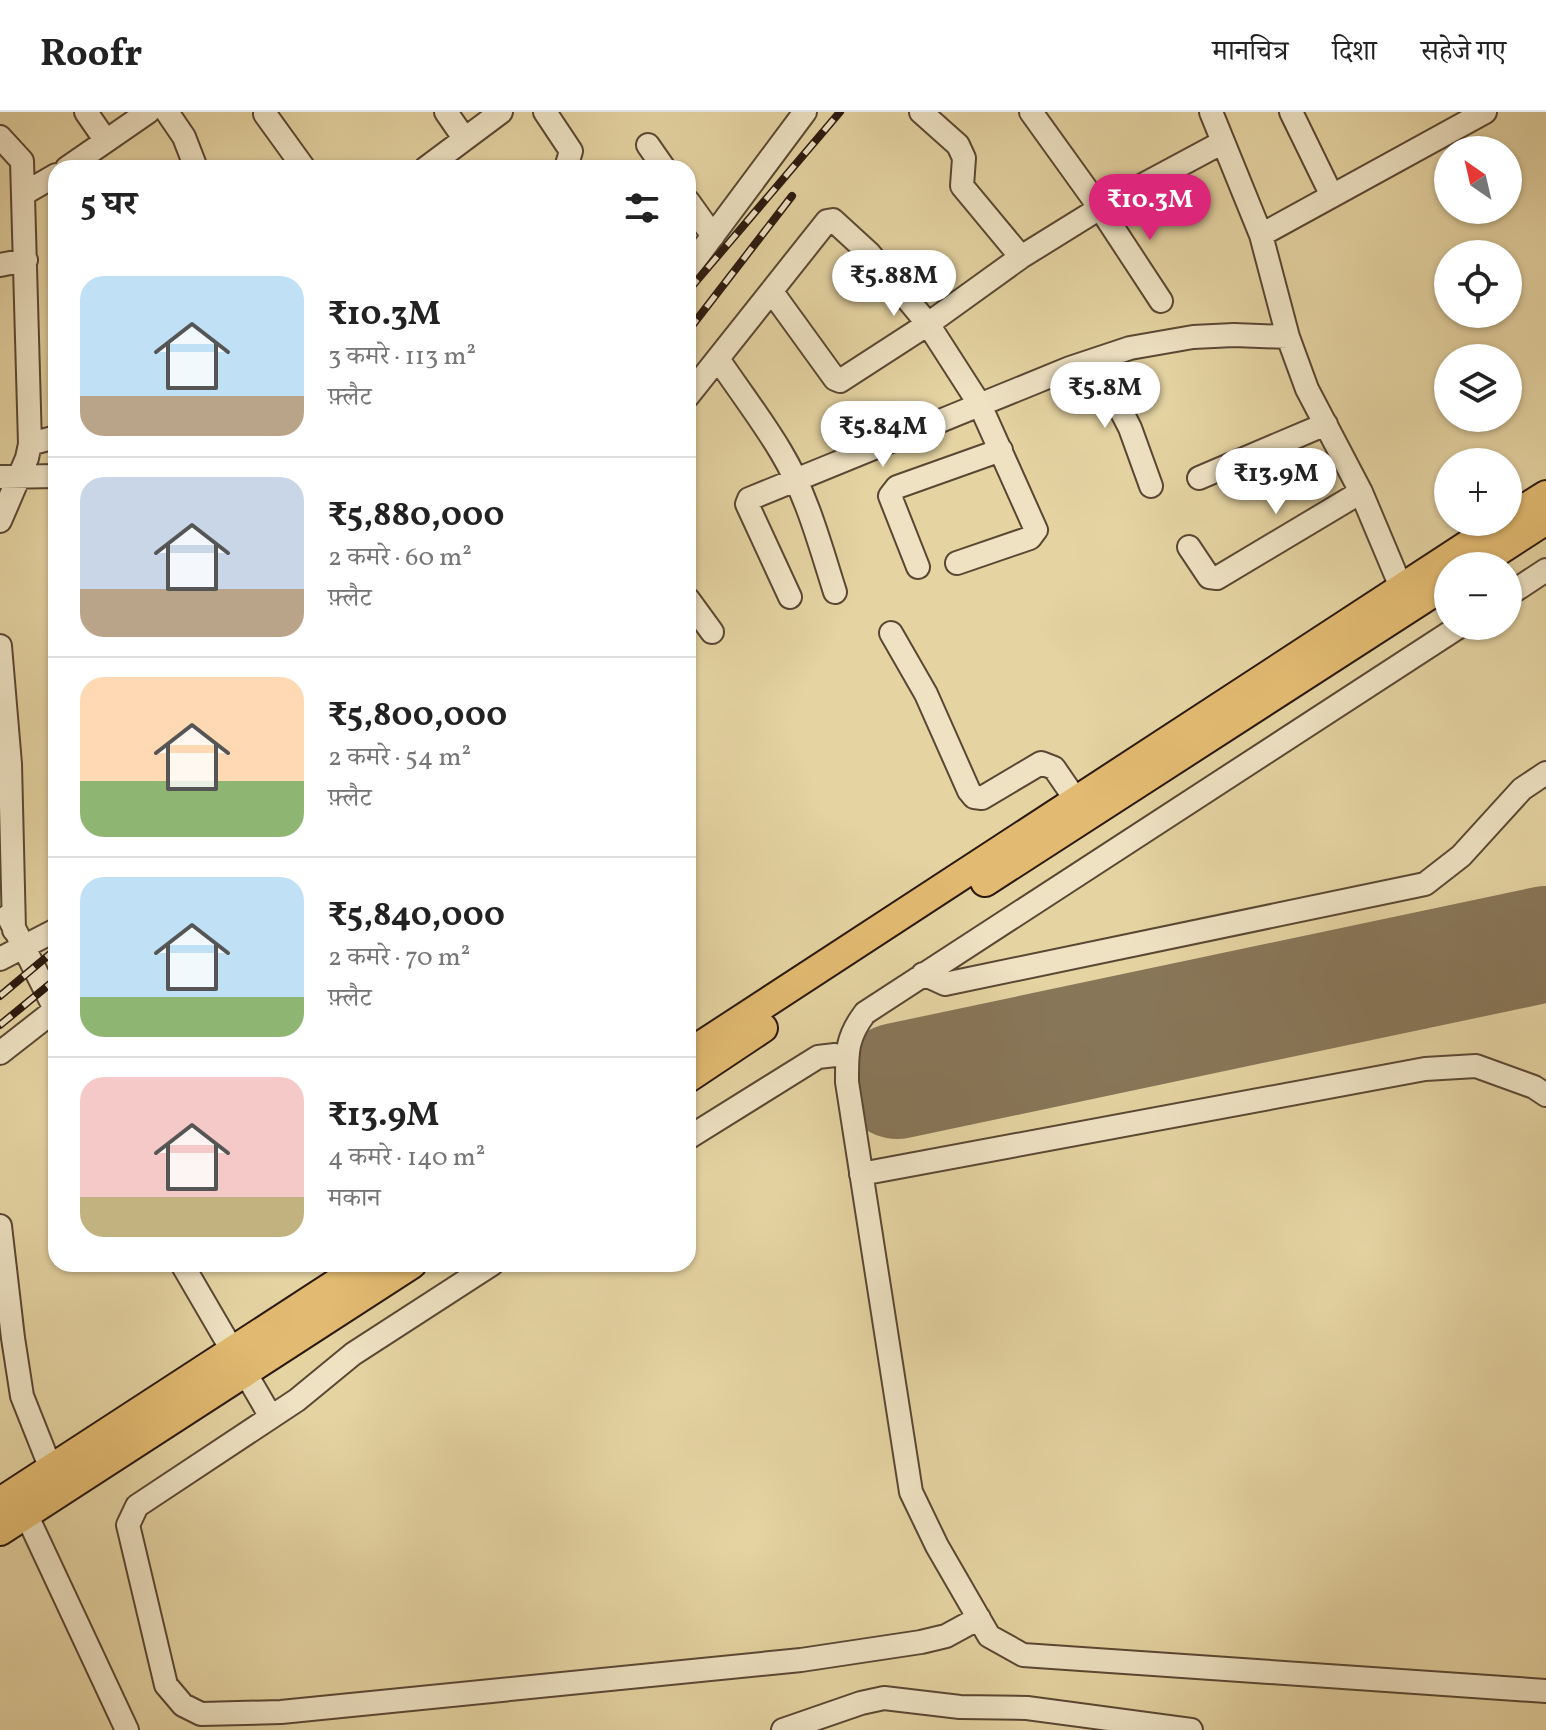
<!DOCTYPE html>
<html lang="hi">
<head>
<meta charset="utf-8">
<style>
	:root { --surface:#fff; --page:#f6f6f6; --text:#222; --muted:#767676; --line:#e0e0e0; --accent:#db2777 }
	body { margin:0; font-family:Vollkorn,"Noto Serif Devanagari",serif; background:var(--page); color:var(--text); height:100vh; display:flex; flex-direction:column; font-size:30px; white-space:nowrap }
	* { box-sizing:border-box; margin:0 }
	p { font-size:26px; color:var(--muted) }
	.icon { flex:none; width:44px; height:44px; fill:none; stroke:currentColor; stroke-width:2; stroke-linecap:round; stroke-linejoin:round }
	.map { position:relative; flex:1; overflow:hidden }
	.drawer { position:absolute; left:48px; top:48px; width:648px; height:1112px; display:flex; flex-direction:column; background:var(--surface); border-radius:24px; box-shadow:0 2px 6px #0004 }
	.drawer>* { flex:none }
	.needle { width:52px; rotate:326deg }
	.buttons { position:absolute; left:1434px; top:24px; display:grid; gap:16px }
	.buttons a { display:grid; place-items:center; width:88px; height:88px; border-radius:50%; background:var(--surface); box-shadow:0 2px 6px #0004; font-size:40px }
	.price { position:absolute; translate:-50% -68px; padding:0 18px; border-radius:28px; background:#fff; color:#222; font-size:26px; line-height:52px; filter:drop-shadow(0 2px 4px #0008) }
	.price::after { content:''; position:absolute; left:50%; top:48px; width:24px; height:18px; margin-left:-12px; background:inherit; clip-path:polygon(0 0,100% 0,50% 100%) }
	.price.current { background:var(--accent); color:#fff }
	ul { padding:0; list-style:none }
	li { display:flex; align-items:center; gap:24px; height:200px; padding:0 32px }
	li+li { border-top:2px solid var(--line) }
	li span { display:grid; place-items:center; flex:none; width:224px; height:160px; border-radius:24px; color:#555 }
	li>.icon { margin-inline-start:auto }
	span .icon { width:96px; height:96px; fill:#fffc; stroke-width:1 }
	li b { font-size:34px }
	h2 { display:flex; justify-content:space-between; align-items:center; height:96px; padding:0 32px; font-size:34px }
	header { display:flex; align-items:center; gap:48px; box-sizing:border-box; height:112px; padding:0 40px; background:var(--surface); border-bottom:2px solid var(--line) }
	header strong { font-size:38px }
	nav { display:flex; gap:44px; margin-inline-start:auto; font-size:28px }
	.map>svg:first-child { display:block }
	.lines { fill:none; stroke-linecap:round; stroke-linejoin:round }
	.runway { stroke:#887658; stroke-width:116 }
	.minor-casing { stroke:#5a4733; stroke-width:26 }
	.major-casing { stroke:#2b180e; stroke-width:32 }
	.minor { stroke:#eee2c3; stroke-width:22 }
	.major { stroke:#e2ba71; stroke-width:28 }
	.rail-casing { stroke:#2b180e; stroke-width:8 }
	.rail { stroke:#eee2c3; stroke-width:5; stroke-dasharray:15; stroke-linecap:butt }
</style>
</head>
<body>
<header>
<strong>Roofr</strong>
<nav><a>मानचित्र</a><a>दिशा</a><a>सहेजे गए</a></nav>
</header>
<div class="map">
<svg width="1546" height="1618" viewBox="0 0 1546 1618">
	<rect width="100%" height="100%" fill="#e5d3a2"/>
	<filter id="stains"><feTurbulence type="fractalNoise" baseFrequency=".0025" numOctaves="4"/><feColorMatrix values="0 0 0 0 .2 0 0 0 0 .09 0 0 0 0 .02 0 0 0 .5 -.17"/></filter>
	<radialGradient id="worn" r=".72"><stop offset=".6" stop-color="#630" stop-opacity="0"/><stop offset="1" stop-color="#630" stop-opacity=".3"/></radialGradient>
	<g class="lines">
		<!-- runway -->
		<path class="runway" d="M897,969L1546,832"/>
		<!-- minor casing -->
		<g class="minor-casing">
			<path id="minor" d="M86,0L106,29
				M167,0L184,25L196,56
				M446,0L464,26
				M545,0L571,39L566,56
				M921,0L958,33L964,46L962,74L1021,145
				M1031,0L1100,96L1161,189
				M1211,0L1261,123L1288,225L1307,277L1361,380L1401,475L1403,493
				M1291,0L1332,84
				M265,2L304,56
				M0,25L22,49L30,332L27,346L0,409
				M648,33L664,56
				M67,56L148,0
				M426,56L501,0
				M25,81L56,63
				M688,89L713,124
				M1261,123L1485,0
				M0,153L26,148
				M688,157L805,0
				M772,180L835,267L840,269L928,212L1021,145L1100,96L1223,30
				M718,247C739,278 762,308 781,340C807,383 820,433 835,480
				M1095,248L1130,316L1151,374
				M688,284L827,109L833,108L869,141L928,212L980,293L1036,418L1030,426L957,451
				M30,332L56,325
				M0,365L56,364
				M1199,366L1326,312
				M1189,435L1209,465L1217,466L1361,380
				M918,455L890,384L897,375L1001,338
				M1508,483L1546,458
				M790,485L747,392L749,387L1070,256L1130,236L1193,225L1234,223L1288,225
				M688,487L712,520
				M1460,514L865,901C846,926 847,941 847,970L911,1380L937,1434L989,1524L1023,1543L1546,1579
				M891,521L926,582L969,679L974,685L982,686L1041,651L1054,656L1076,688
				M0,534L10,652L14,818
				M8,804L56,899
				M0,847L56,818
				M923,862L945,872L1425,772L1461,744L1522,677L1546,661
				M0,941L55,898
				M688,1026L818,945L835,943L847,945
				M861,1062L1425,957L1476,954L1534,975L1546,983
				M0,1114L13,1226L22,1284L51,1357
				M182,1152L271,1305
				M492,1152L353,1242L297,1288L137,1394L128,1413L166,1573L183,1593L201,1602L281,1600L801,1548L921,1530L946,1524L979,1506
				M26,1402L127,1618
				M783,1618L861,1591L884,1586L960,1595L1027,1596L1191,1618"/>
		</g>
		<!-- major casing -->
		<g class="major-casing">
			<path id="major" d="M1508,407L1546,383
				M1475,454L1546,408
				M985,770L1448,471
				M688,942L1503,410
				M688,966L763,916
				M0,1390L366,1152
				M0,1419L412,1152"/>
		</g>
		<!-- minor -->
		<use href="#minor" class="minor"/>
		<!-- major -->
		<use href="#major" class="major"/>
		<!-- rail casing -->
		<g class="rail-casing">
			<path id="rail" d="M688,179L840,0
				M688,219L792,84
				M0,884L56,837
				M0,913L56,867"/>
		</g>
		<!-- rail -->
		<use href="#rail" class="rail"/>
	</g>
	<rect width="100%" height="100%" filter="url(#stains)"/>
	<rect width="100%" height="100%" fill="url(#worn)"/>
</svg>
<div class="buttons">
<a><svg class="needle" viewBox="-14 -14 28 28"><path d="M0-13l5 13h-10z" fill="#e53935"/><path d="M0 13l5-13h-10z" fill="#767676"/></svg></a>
<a><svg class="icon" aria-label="locate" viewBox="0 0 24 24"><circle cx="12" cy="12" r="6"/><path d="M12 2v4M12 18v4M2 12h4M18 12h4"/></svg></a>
<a><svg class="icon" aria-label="layers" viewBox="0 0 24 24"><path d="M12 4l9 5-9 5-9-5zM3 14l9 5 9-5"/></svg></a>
<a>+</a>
<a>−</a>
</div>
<b class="price current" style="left:1150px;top:130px">₹10.3M</b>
<b class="price" style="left:894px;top:206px">₹5.88M</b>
<b class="price" style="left:1105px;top:318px">₹5.8M</b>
<b class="price" style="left:883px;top:357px">₹5.84M</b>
<b class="price" style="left:1276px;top:404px">₹13.9M</b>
<section class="drawer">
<h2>5 घर<svg class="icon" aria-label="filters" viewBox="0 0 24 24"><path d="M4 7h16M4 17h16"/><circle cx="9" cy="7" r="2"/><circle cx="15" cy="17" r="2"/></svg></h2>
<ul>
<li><span style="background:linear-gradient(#bfe0f5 75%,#b9a48a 0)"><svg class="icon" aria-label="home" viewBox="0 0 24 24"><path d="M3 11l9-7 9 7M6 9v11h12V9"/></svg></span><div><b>₹10.3M</b><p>3 कमरे · 113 m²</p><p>फ़्लैट</p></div></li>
<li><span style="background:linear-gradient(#c9d6e8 70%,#b9a48a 0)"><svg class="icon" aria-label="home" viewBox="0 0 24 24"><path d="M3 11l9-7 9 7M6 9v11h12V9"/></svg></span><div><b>₹5,880,000</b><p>2 कमरे · 60 m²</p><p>फ़्लैट</p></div></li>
<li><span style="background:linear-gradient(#ffd9b3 65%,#8fb573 0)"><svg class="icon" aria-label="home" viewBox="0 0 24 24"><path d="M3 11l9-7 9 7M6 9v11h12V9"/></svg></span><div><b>₹5,800,000</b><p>2 कमरे · 54 m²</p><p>फ़्लैट</p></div></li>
<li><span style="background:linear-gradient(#bfe0f5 75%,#8fb573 0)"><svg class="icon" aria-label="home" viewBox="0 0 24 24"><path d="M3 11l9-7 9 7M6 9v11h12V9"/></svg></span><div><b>₹5,840,000</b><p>2 कमरे · 70 m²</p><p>फ़्लैट</p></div></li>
<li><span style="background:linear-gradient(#f6c9c9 75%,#c2b280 0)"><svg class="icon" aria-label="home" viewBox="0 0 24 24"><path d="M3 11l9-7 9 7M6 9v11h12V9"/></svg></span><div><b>₹13.9M</b><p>4 कमरे · 140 m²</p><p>मकान</p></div></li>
</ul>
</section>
</div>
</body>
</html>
